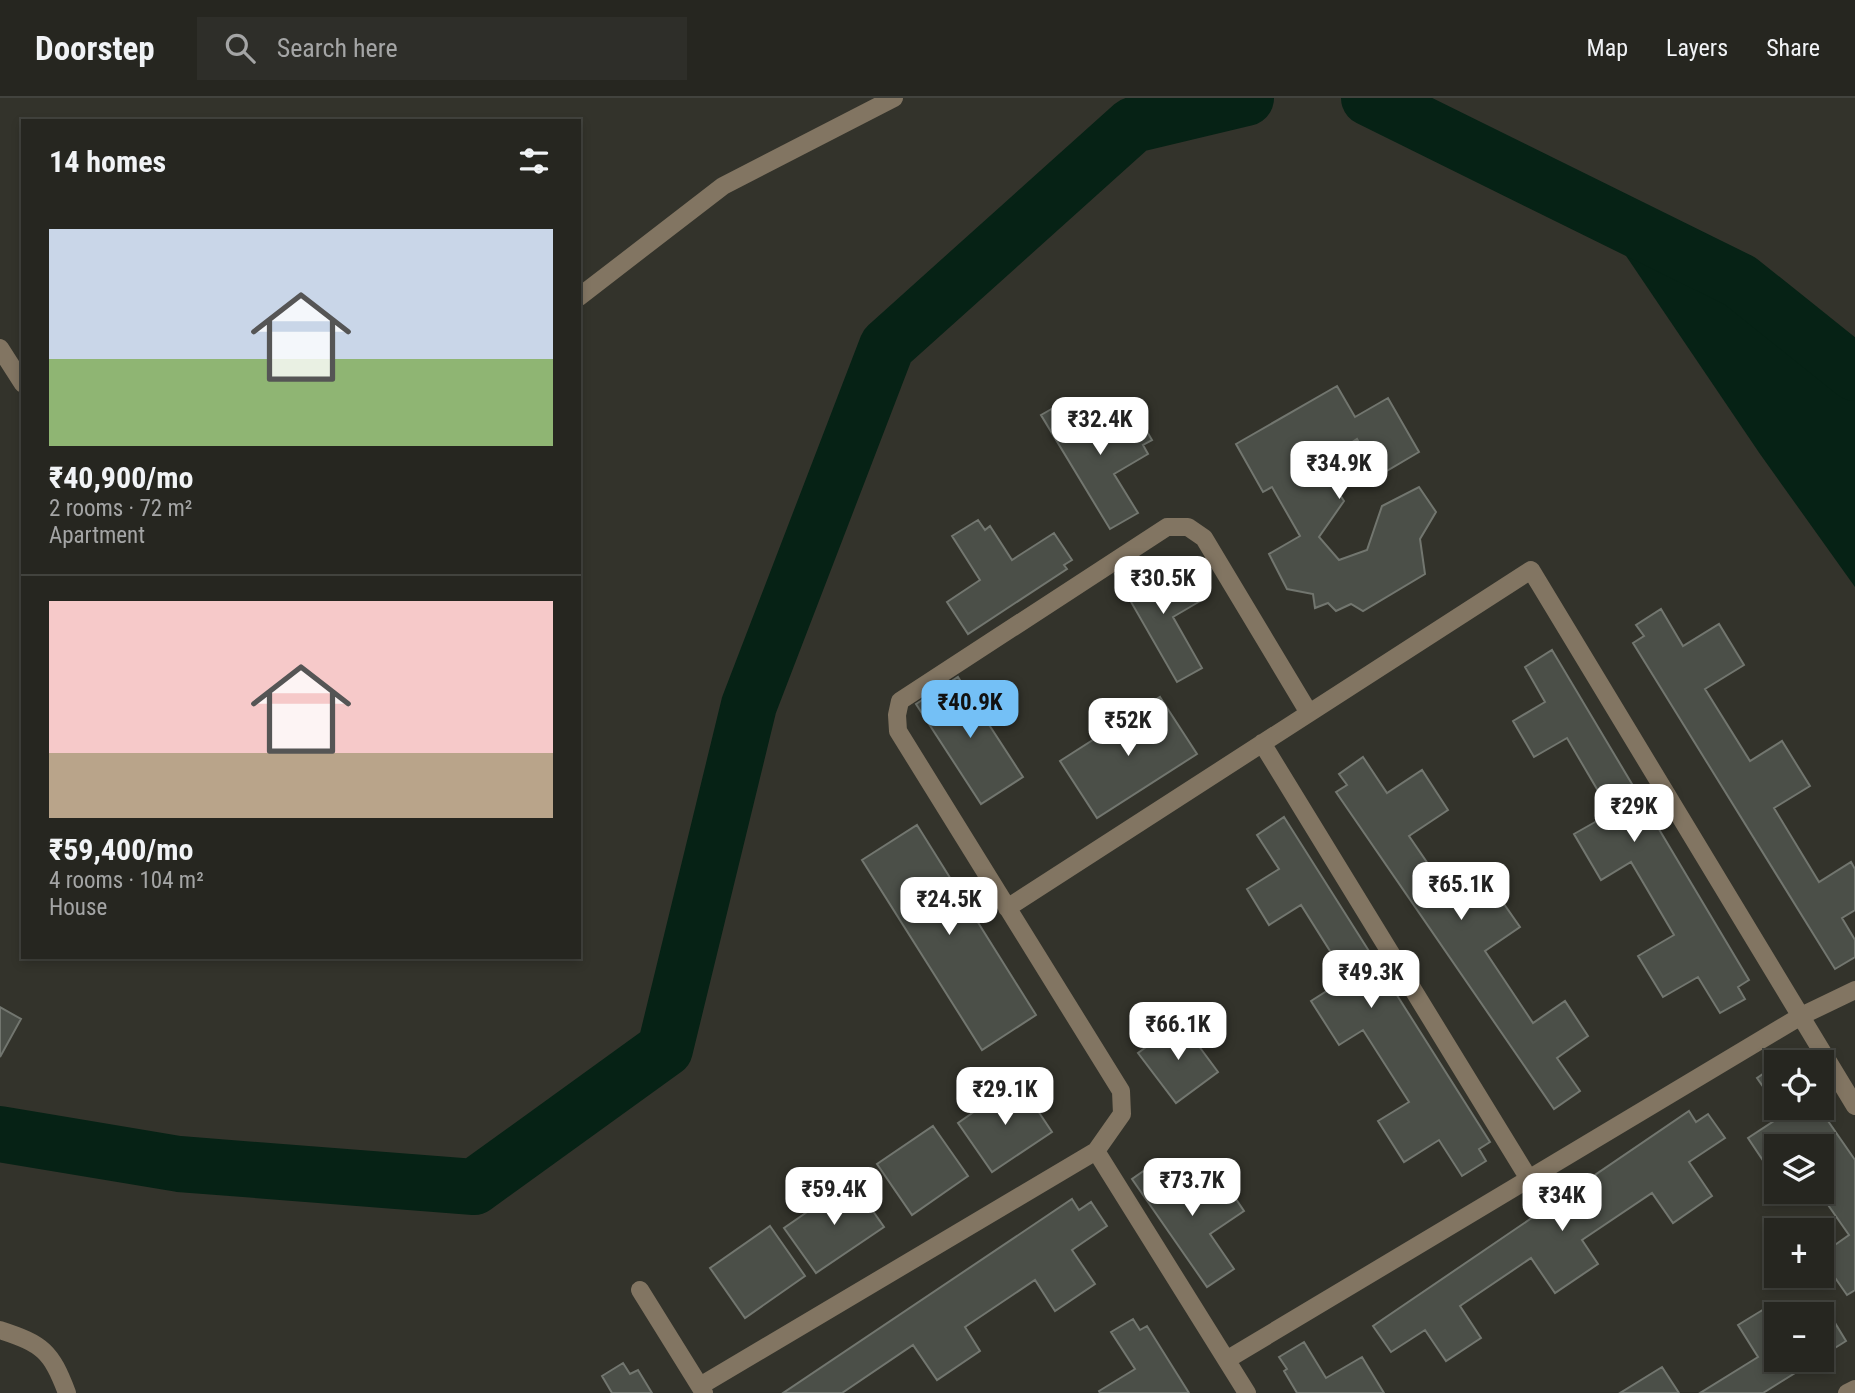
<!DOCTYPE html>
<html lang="en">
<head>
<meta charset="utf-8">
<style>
	:root { --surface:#262620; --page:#2e2e29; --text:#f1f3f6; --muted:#a4a5a5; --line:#42433e; --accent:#74c0f6 }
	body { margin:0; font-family:"Roboto Condensed",sans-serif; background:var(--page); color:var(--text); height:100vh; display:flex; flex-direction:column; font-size:26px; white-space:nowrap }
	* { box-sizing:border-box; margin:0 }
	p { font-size:23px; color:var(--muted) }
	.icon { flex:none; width:38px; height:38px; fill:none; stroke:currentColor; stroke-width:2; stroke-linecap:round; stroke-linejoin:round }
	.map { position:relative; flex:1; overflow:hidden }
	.sheet { position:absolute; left:21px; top:21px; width:560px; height:840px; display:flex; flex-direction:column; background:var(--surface); border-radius:0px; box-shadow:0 4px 10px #0003,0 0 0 2px var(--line) }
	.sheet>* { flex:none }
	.buttons { position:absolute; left:1764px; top:952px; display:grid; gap:14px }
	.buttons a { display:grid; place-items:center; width:70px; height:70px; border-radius:0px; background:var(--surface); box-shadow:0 4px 10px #0003,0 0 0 2px var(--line); font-size:35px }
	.price { position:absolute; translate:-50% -60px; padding:0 16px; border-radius:14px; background:#fff; color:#222; font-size:23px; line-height:46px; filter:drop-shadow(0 2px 4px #0008) }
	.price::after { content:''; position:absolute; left:50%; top:42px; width:21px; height:16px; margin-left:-10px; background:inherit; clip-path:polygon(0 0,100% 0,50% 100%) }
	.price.on { background:var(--accent); color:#111 }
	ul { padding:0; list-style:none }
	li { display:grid; align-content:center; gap:14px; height:371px; padding:0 28px }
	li+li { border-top:2px solid var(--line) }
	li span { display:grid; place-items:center; height:217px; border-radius:0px; color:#555 }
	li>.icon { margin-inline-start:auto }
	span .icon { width:126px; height:126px; fill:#fffc; stroke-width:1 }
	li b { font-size:30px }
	h2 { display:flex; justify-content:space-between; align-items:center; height:84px; padding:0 28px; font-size:30px }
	header { display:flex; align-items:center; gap:42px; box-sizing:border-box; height:98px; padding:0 35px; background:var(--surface); border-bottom:2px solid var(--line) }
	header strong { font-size:33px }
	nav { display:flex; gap:38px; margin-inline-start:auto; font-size:24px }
	.search { width:490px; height:63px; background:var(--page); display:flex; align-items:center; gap:18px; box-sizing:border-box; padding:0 24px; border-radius:0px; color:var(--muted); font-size:26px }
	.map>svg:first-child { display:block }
	.water { fill:#062215 }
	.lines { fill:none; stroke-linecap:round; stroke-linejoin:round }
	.river { stroke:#062215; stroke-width:56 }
	.building { fill:#4b4f48; stroke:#72766f; stroke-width:2 }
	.minor { stroke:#827562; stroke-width:18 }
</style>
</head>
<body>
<header>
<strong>Doorstep</strong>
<div class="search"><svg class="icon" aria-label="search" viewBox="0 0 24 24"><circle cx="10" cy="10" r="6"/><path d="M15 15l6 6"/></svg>Search here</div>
<nav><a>Map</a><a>Layers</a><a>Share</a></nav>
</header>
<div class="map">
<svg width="1855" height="1295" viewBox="0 0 1855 1295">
	<rect width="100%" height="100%" fill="#33332b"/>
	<!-- water -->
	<path class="water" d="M1595,112L1855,259V489L1760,356Z"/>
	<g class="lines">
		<!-- river -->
		<path class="river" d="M1369,0L1740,183L1855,275
			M0,1036L179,1066L474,1089L665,951L749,607L887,248L1133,27L1246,0"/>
	</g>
	<!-- building -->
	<path class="building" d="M1337,288L1355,319L1388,300L1419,354L1378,378L1357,341L1319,366L1344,403L1319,439L1339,462L1367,452L1382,408L1419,389L1436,414L1420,441L1425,476L1363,513L1351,506L1336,513L1328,505L1315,510L1313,496L1287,491L1269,456L1300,438L1272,389L1263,394L1236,346Z
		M1069,301L1092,339L1135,313L1152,342L1143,347L1148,356L1114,376L1138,415L1110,431L1041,317Z
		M978,422L985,432L990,428L1012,462L1054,435L1072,462L1064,467L1067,471L968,536L947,504L980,482L952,438Z
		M1140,462L1159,495L1189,478L1202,502L1173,519L1202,570L1177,584L1115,476Z
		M1661,511L1683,548L1719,526L1744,567L1705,591L1750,663L1782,643L1810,688L1774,710L1819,784L1851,764L1855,771V812L1842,820L1855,842V859L1835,871L1633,545L1644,538L1636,527Z
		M1552,552L1749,882L1738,889L1745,901L1720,915L1698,879L1663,899L1638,858L1674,837L1631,764L1601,782L1574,736L1611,715L1567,640L1534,659L1513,623L1545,604L1525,569Z
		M958,579L1023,679L981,706L916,606Z
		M1160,599L1197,656L1097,720L1060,663Z
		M1363,659L1387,695L1422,672L1448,712L1409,738L1457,808L1490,786L1520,829L1485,853L1533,925L1565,903L1588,938L1557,960L1580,993L1554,1011L1336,694L1347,687L1339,676Z
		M1284,719L1490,1044L1479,1051L1486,1063L1462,1078L1439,1042L1404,1064L1378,1023L1409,1004L1363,932L1339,947L1311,903L1347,880L1301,807L1269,827L1247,791L1279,771L1257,737Z
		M917,727L1036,917L982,952L862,762Z
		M0,909L21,921L0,959Z
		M1181,924L1218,974L1176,1005L1138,955Z
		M1776,967V1007L1757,980Z
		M1018,983L1052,1034L992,1074L958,1025Z
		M1778,1010H1819L1855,1062V1192L1847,1197L1822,1161V1156L1849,1137L1819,1094H1822V1048H1776V1082L1748,1040L1783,1017Z
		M1689,1013L1696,1024L1708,1016L1725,1040L1689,1064L1712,1098L1673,1125L1652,1095L1582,1142L1598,1166L1555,1195L1531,1160L1460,1208L1481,1240L1446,1263L1425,1232L1391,1254L1373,1228Z
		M933,1028L968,1078L912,1117L877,1066Z
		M1158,1063L1185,1100L1219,1076L1244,1113L1210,1136L1234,1171L1207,1189L1132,1081Z
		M852,1083L884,1129L816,1175L784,1130Z
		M1072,1101L1079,1112L1091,1104L1107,1128L1072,1152L1095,1186L1055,1213L1035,1182L965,1229L980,1253L937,1282L913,1247L842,1295H783Z
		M770,1128L805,1178L745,1220L710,1170Z
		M1774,1205L1781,1216H1776V1262H1816L1763,1295H1700L1758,1259L1738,1227Z
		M1829,1215L1846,1243L1822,1258V1220Z
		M1133,1221L1140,1232L1147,1228L1189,1295H1100L1099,1293L1135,1271L1111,1234Z
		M1304,1244L1326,1280L1362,1259L1384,1295H1297L1284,1273L1287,1271L1279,1259Z
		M623,1265L630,1276L638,1272L652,1295H612L602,1278Z
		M1662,1269L1679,1295H1620Z"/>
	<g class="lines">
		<!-- minor -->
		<path class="minor" d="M579,199L723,88L894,0
			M0,250L23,286
			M1262,645L1529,1081
			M1007,810L1531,472L1855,1008
			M1096,1053L1247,1295
			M640,1192L704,1295
			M0,1232C43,1246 51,1253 67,1295
			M1228,1261L1801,918L1855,892
			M700,1288L1096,1053L1122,1016L1121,993L898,633L897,617L900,603L1167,429H1188L1204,440L1309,615
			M1847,1295L1855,1291"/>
	</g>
</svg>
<div class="buttons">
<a><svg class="icon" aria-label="locate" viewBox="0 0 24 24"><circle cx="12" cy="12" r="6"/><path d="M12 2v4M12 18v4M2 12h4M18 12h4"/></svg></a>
<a><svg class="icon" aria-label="layers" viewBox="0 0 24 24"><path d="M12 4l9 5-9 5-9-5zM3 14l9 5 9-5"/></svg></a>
<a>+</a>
<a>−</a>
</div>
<b class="price" style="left:1100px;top:359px">₹32.4K</b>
<b class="price" style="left:1339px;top:403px">₹34.9K</b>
<b class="price" style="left:1163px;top:518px">₹30.5K</b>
<b class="price on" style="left:970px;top:642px">₹40.9K</b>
<b class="price" style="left:1128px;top:660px">₹52K</b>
<b class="price" style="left:1634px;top:746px">₹29K</b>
<b class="price" style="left:1461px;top:824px">₹65.1K</b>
<b class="price" style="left:949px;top:839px">₹24.5K</b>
<b class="price" style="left:1371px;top:912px">₹49.3K</b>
<b class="price" style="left:1178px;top:964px">₹66.1K</b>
<b class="price" style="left:1005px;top:1029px">₹29.1K</b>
<b class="price" style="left:1192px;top:1120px">₹73.7K</b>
<b class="price" style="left:834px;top:1129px">₹59.4K</b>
<b class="price" style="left:1562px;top:1135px">₹34K</b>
<section class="sheet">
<h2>14 homes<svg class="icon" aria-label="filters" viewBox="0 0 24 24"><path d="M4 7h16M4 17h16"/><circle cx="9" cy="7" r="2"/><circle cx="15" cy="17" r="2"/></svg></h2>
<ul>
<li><span style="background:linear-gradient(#c9d6e8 60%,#8fb573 0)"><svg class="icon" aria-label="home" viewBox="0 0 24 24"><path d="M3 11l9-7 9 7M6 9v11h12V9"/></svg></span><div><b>₹40,900/mo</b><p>2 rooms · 72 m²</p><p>Apartment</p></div></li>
<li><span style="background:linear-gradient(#f6c9c9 70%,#b9a48a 0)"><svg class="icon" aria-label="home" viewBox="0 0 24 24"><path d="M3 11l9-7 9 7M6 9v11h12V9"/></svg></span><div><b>₹59,400/mo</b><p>4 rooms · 104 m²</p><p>House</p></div></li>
</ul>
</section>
</div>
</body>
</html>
